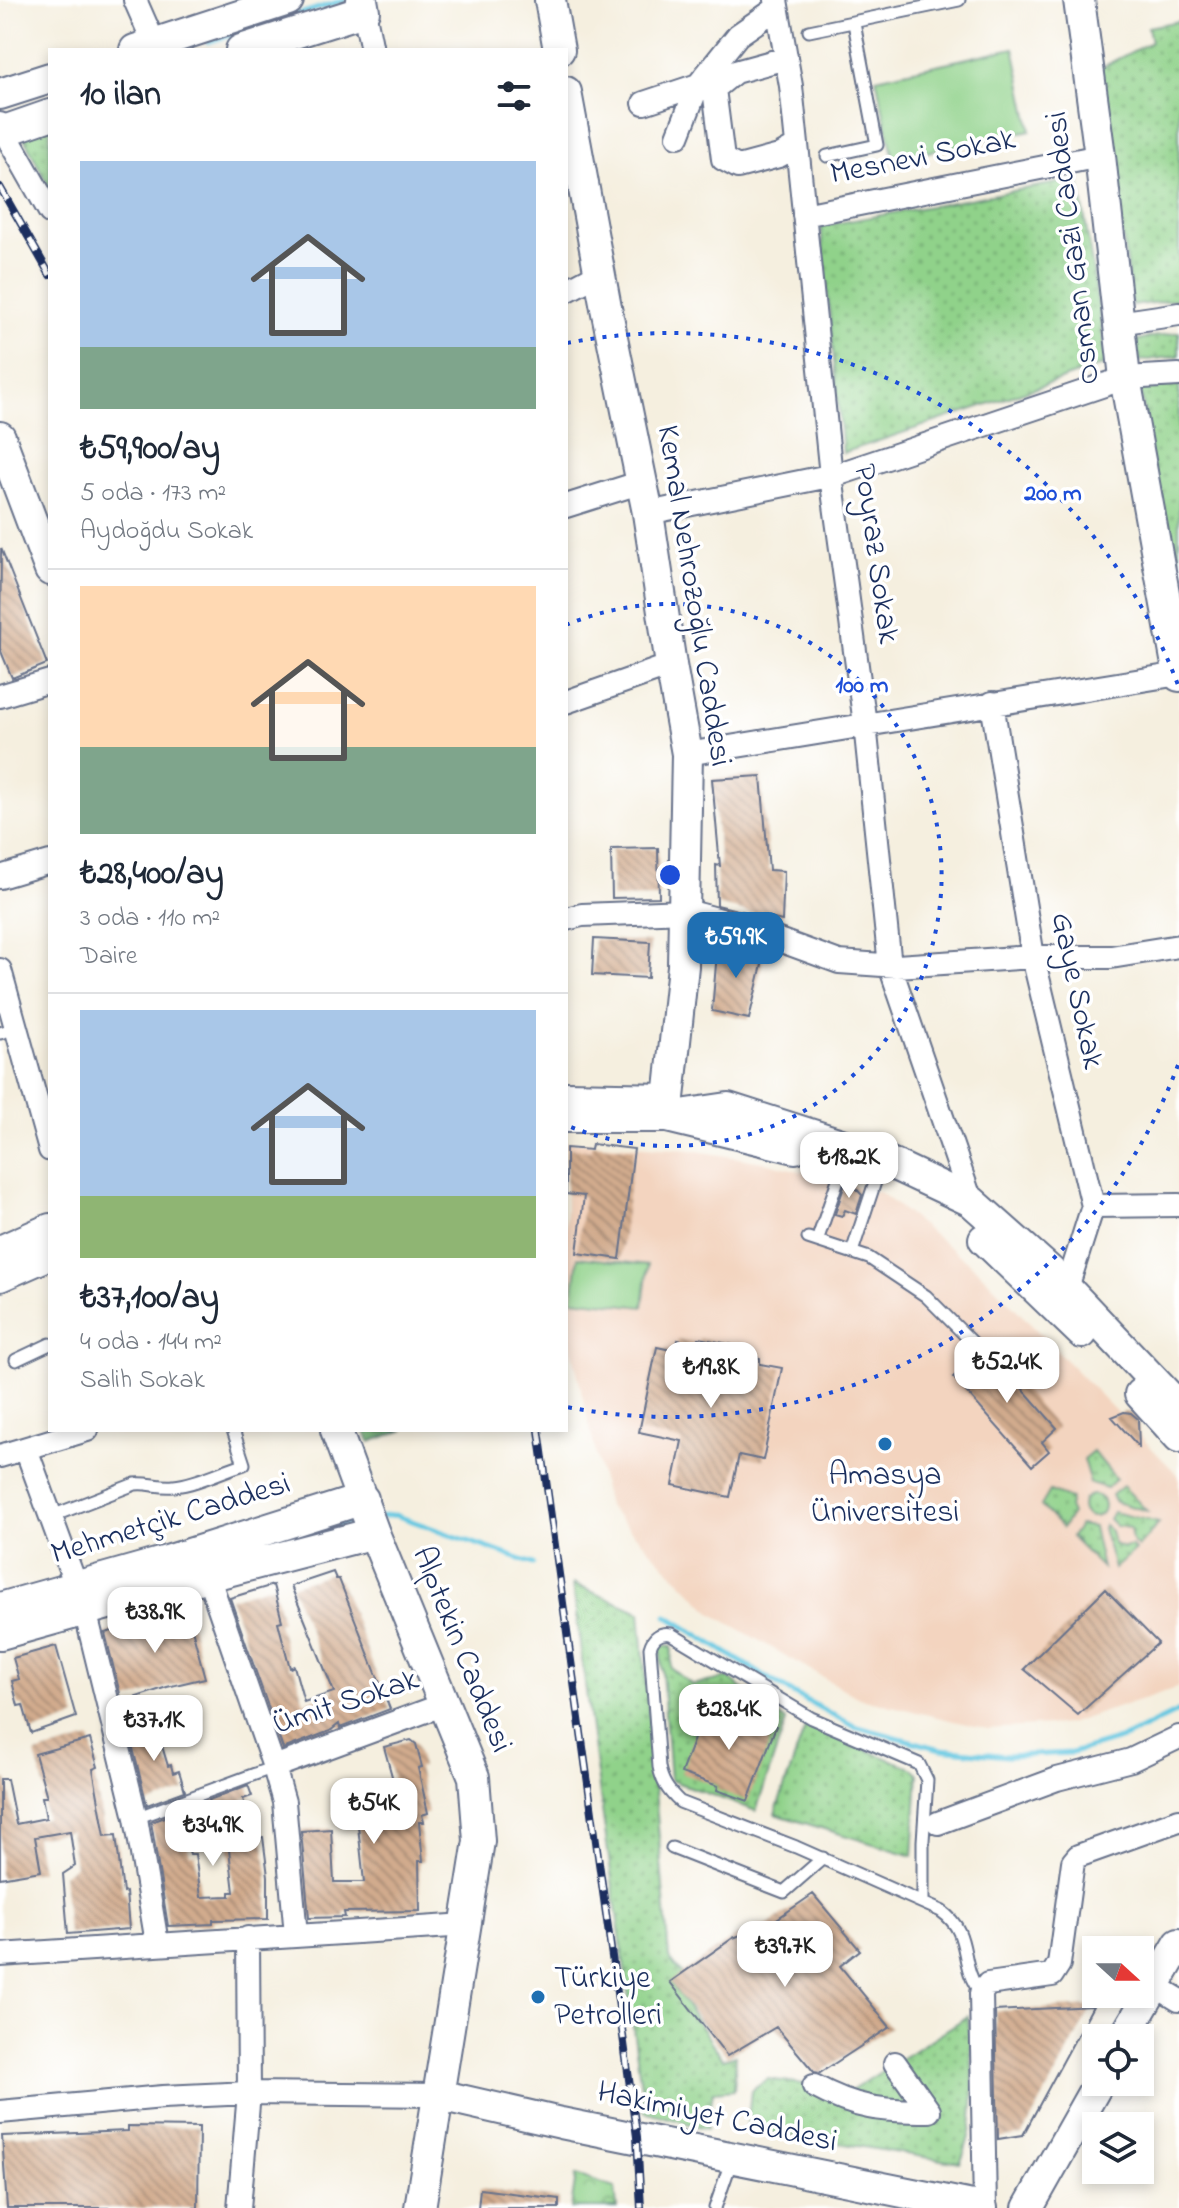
<!DOCTYPE html>
<html lang="tr">
<head>
<meta charset="utf-8">
<style>
	:root { --surface:#fff; --page:#f6f6f7; --text:#1f2937; --muted:#747a83; --line:#e0e1e3; --accent:#1f6fb2 }
	body { margin:0; font-family:"Indie Flower",sans-serif; background:var(--page); color:var(--text); height:100vh; display:flex; flex-direction:column; font-size:30px; white-space:nowrap }
	* { box-sizing:border-box; margin:0 }
	p { font-size:26px; color:var(--muted) }
	.icon { flex:none; width:44px; height:44px; fill:none; stroke:currentColor; stroke-width:2; stroke-linecap:round; stroke-linejoin:round }
	.map { position:relative; flex:1; overflow:hidden }
	.details { position:absolute; left:48px; top:48px; width:520px; height:1384px; display:flex; flex-direction:column; background:var(--surface); border-radius:0px; box-shadow:0 4px 12px #0003 }
	.details>* { flex:none }
	.needle { width:52px; rotate:111deg }
	.controls { position:absolute; left:1082px; top:1936px; display:grid; gap:16px }
	.controls a { display:grid; place-items:center; width:72px; height:72px; border-radius:0px; background:var(--surface); box-shadow:0 4px 12px #0003; font-size:40px }
	.price { position:absolute; translate:-50% -68px; padding:0 18px; border-radius:16px; background:#fff; color:#222; font-size:26px; line-height:52px; filter:drop-shadow(0 2px 4px #0008) }
	.price::after { content:''; position:absolute; left:50%; top:48px; width:24px; height:18px; margin-left:-12px; background:inherit; clip-path:polygon(0 0,100% 0,50% 100%) }
	.price.active { background:var(--accent); color:#fff }
	ul { padding:0; list-style:none }
	li { display:grid; align-content:center; gap:16px; height:424px; padding:0 32px }
	li+li { border-top:2px solid var(--line) }
	li span { display:grid; place-items:center; height:248px; border-radius:0px; color:#555 }
	li>.icon { margin-inline-start:auto }
	span .icon { width:144px; height:144px; fill:#fffc; stroke-width:1 }
	li b { font-size:34px }
	h2 { display:flex; justify-content:space-between; align-items:center; height:96px; padding:0 32px; font-size:34px }
	.map>svg:first-child { display:block }
	.built { fill:#f3d4bf }
	.grass { fill:url(#grass-dots); stroke:#568074; stroke-width:2 }
	.forest { fill:url(#forest-firs); stroke:#48726a; stroke-width:2 }
	.park { fill:url(#park-crowns); stroke:#568074; stroke-width:2 }
	.pitch { fill:#90d28a; stroke:#568074; stroke-width:2 }
	.lines { fill:none; stroke-linecap:round; stroke-linejoin:round }
	.stream { stroke:#63c7e1; stroke-width:5 }
	.building { fill:url(#building-back-hatch) }
	.lane-casing { stroke:#67728b; stroke-width:15 }
	.street-casing { stroke:#67728b; stroke-width:26 }
	.secondary-casing { stroke:#67728b; stroke-width:34 }
	.lane { stroke:#fff; stroke-width:11 }
	.street { stroke:#fff; stroke-width:22 }
	.secondary { stroke:#fff; stroke-width:30 }
	.rail-casing { stroke:#1b2f5e; stroke-width:8 }
	.rail { stroke:#fff; stroke-width:5; stroke-dasharray:15; stroke-linecap:butt }
	.ring { fill:none; stroke:#1d4ed8; stroke-width:4; stroke-dasharray:4 8 }
	.poi-dot { fill:#1f6fb2; stroke:#fff; stroke-width:3 }
	.labels { text-anchor:middle; dominant-baseline:central; stroke-width:7; stroke-linejoin:round; paint-order:stroke }
	.street-label { font-size:32px; fill:#1b2f5e; stroke:#fff }
	.poi-label { font-size:32px; fill:#1b2f5e; stroke:#fff }
	.centre { fill:#1d4ed8; stroke:#fff; stroke-width:4 }
	.ring-label { font-size:24px; text-anchor:middle; font-weight:bold; fill:#1d4ed8; stroke:#fff; stroke-width:7; stroke-linejoin:round; paint-order:stroke }
</style>
</head>
<body>
<div class="map">
<svg width="1179" height="2208" viewBox="0 0 1179 2208">
	<defs>
		<pattern id="grass-dots" width="8" height="8" patternUnits="userSpaceOnUse" patternTransform="scale(2)"><rect width="8" height="8" fill="#90d28a"/><path d="M2 2h.1M6 6h.1" fill="none" stroke="#75ab74" stroke-width="1.8" stroke-linecap="round"/></pattern>
		<pattern id="forest-firs" width="22" height="20" patternUnits="userSpaceOnUse" patternTransform="scale(2)"><rect width="22" height="20" fill="#74b476"/><path d="M5 1l3.5 6h-7zM16 11l3.5 6h-7z" fill="#5e9364"/></pattern>
		<pattern id="park-crowns" width="20" height="18" patternUnits="userSpaceOnUse" patternTransform="scale(2)"><rect width="20" height="18" fill="#90d28a"/><path d="M2 6a3 3 0 1 1 6 0M12 15a3 3 0 1 1 6 0" fill="none" stroke="#75ab74"/></pattern>
		<pattern id="building-back-hatch" width="6" height="6" patternUnits="userSpaceOnUse" patternTransform="scale(2)"><rect width="6" height="6" fill="#d1ab8d"/><path d="M-1 5l2 2M0 0l6 6M5-1l2 2" fill="none" stroke="#a98c76"/></pattern>
	</defs>
	<rect width="100%" height="100%" fill="#fff"/>
	<filter id="ink" filterUnits="userSpaceOnUse"><feTurbulence type="fractalNoise" baseFrequency=".0125" numOctaves="2"/><feDisplacementMap in="SourceGraphic" scale="16" xChannelSelector="R" yChannelSelector="G"/><feConvolveMatrix kernelMatrix="1 2 1 2 8 2 1 2 1" color-interpolation-filters="sRGB"/></filter>
	<filter id="wash" filterUnits="userSpaceOnUse"><feTurbulence type="fractalNoise" baseFrequency=".006" numOctaves="4" result="noise"/><feDisplacementMap in="SourceGraphic" scale="32" xChannelSelector="R" yChannelSelector="G"/><feGaussianBlur stdDeviation="1.8" result="paint"/><feColorMatrix in="noise" values="0 0 0 0 0 0 0 0 0 0 0 0 0 0 0 0 0 1.4 0 .05"/><feComposite in="paint" operator="in"/></filter>
	<g filter="url(#wash)">
		<rect width="100%" height="100%" fill="#f5efdf"/>
		<!-- built -->
		<path class="built" d="M566,1142L691,1150L769,1163L881,1193L978,1270L1179,1476V1687L1068,1724L987,1729L859,1698L713,1614L608,1507L566,1323Z"/>
		<!-- grass -->
		<path class="grass" d="M1179,21V299L1132,306L1100,68L1151,42L1148,27Z
			M50,126V190L23,135Z
			M1079,179L1107,364L843,453L821,226Z
			M1179,332V356L1139,361L1136,340Z
			M1179,385V621L1140,388Z
			M1093,1451L1116,1479L1107,1488L1090,1483L1083,1459Z
			M1123,1486L1147,1511L1115,1502L1112,1495Z
			M1050,1491L1071,1499L1069,1507L1072,1514L1062,1528L1041,1506Z
			M1082 1506a11 11 0 1 1 22 0a11 11 0 1 1-22 0Z
			M1113,1512L1159,1523L1138,1547L1132,1541L1130,1528L1116,1526L1109,1519Z
			M1079,1525L1093,1527L1102,1568L1071,1537Z
			M1104,1525L1111,1531L1114,1544L1123,1548L1131,1546L1135,1550L1114,1569L1103,1528Z
			M573,1584L640,1612L669,1958L682,1974L671,1983L723,2059L736,2055L734,2090L713,2092L707,2129L644,2111C622,1935 592,1760 573,1584Z
			M660,1645L672,1646L671,1668L692,1685L728,1678L786,1721L756,1811L670,1780Z
			M806,1725L914,1769L918,1774L913,1856L775,1814Z
			M968,2016C972,2065 981,2118 960,2163L747,2128L751,2091L768,2079L851,2091Z"/>
		<!-- forest -->
		<path class="forest" d="M364,1430H404L370,1442Z"/>
		<!-- park -->
		<path class="park" d="M576,2175L615,2188L617,2208H571Z"/>
		<!-- pitch -->
		<path class="pitch" d="M1014,48L1031,130L894,159L876,78Z
			M578,1257L648,1265L643,1307L573,1299Z"/>
		<g class="lines">
			<!-- stream -->
			<path class="stream" d="M208,42L345,0
				M378,1517L395,1515L533,1564
				M304,1533L360,1520
				M667,1616L787,1690L854,1726L941,1749L1007,1756L1072,1753L1126,1737L1179,1711"/>
		</g>
		<g id="blocks">
			<!-- building -->
			<path class="building" d="M1,548L47,664L12,678L0,649Z
				M761,776L769,870L784,871L782,921L717,905L716,865L720,866L712,779Z
				M658,848L659,897L612,898L611,849Z
				M594,939L650,942L648,978L592,975Z
				M718,941L764,956L749,1019L712,1011Z
				M592,1144L634,1149L620,1259L577,1253L584,1196L566,1194V1148L591,1150Z
				M846,1181L852,1184L862,1195L856,1214L845,1210L842,1216L835,1214Z
				M699,1338L738,1346L736,1353L760,1358V1364L782,1368L763,1460L739,1455L730,1497L673,1485L682,1441L639,1432L657,1347L676,1351L678,1340L698,1344Z
				M987,1348L1057,1428L1042,1442L1049,1451L1032,1466L953,1377Z
				M1124,1412L1131,1413L1138,1419L1139,1447L1112,1417Z
				M333,1572L336,1579H339L390,1709L340,1728L339,1724L330,1731L283,1749L230,1598L273,1585L282,1621L278,1622L290,1668L294,1666L304,1702L334,1692L291,1586Z
				M1105,1589L1158,1643L1078,1715L1024,1669Z
				M187,1610L205,1678L167,1687L122,1702L105,1633Z
				M56,1646L76,1717L31,1733L23,1705L18,1706L12,1681L19,1679L13,1658Z
				M706,1707L744,1720L746,1715L776,1726L748,1801L717,1790L718,1786L681,1773Z
				M161,1719L166,1734L159,1736L168,1766L171,1765L173,1773L179,1771L185,1791L147,1805L128,1728Z
				M90,1739L98,1767L93,1769L105,1836L116,1835L123,1893L126,1892L129,1929L68,1934L63,1874L75,1866L70,1831L35,1837L41,1871L0,1878V1779H7L16,1824L46,1818L42,1797H47L35,1754Z
				M411,1740L416,1744L422,1767L418,1768L428,1813L422,1815L424,1822H419L423,1861H419L420,1911L344,1912L345,1917L309,1918L301,1831L331,1829L334,1882H364L357,1817L349,1818L348,1790L385,1788L384,1782L393,1780L384,1747Z
				M248,1785L252,1796L243,1799L255,1838L263,1837L268,1876V1919L213,1920V1924L168,1926L151,1822L177,1812L190,1854H195L201,1897L230,1896V1892H234L227,1833L222,1835L209,1800Z
				M813,1894L860,1950L840,1966L890,2027L820,2073L814,2072L776,2027L727,2056L670,1982L733,1938L768,1925Z
				M1093,2006L1023,2135L998,2139L995,2011Z
				M128,2126L199,2127L198,2208H7L2,2136L128,2131Z
				M480,2189L559,2199V2208H478Z"/>
		</g>
	</g>
	<g filter="url(#ink)">
		<use href="#blocks" fill-opacity="0" stroke="#67728b" stroke-width="2"/>
		<g class="lines">
			<!-- lane casing -->
			<g class="lane-casing">
				<path id="lane" d="M809,31L959,0
					M827,156L877,145L854,23
					M0,1033L16,1028
					M808,1238L869,1258L926,1296L974,1344
					M817,1241L844,1162
					M852,1252L877,1176
					M16,1360L50,1344
					M52,1516L135,1484C148,1482 160,1488 174,1486C197,1484 221,1471 244,1464L233,1430
					M136,1818L274,1767
					M672,1848L784,1892L823,1858
					M923,1902V1841L927,1780L919,1764L811,1718L671,1634C660,1632 653,1637 650,1648L659,1767C662,1782 668,1791 680,1802L796,1847L941,1911C974,1934 957,1964 981,1993
					M715,2208L732,2159"/>
			</g>
			<!-- street casing -->
			<g class="street-casing">
				<path id="street" d="M135,0L157,50
					M776,0L791,86L831,476L865,724L890,966L971,1201
					M364,11L372,50
					M786,58L735,72L714,89L723,159L738,167L779,156L797,146
					M644,103L698,85
					M0,124L50,212
					M678,136L698,85L738,35L777,8
					M804,215L1100,156
					M566,291L600,273
					M1118,323L1179,314
					M566,506L642,482
					M648,513L839,474L1125,378L1179,375
					M0,696L50,681
					M566,702L671,665
					M992,703L1033,957L1093,1206L1067,1288
					M687,754L1179,674
					M0,877L50,862
					M566,919L582,915L686,911L732,923L839,962L897,966L1033,957H1111L1179,946
					M0,970L50,1150
					M566,1093L669,1095
					M1093,1206L1179,1205
					M26,1449L85,1610L136,1818L157,1943
					M0,1456L87,1430
					M208,1576L274,1767L445,1704
					M274,1767L284,1802L296,1935
					M938,1823L1057,1779L1131,1760L1179,1737
					M0,1955L467,1925
					M1154,1985L1179,2000
					M895,2063L929,2111
					M814,2086C856,2109 882,2111 929,2111
					M0,2112L163,2097L249,2093L439,2095
					M239,2208L249,2093L248,1938
					M985,2208L981,1993L988,1984L1052,1975L1059,1964L1073,1862L1078,1856L1179,1820"/>
			</g>
			<!-- secondary casing -->
			<g class="secondary-casing">
				<path id="secondary" d="M550,0L559,50
					M1079,0L1100,156L1125,378L1179,676
					M135,50L288,0
					M241,50L364,11L362,0
					M566,92L606,308L648,513L671,665L687,754L683,966L667,1117L728,1108L869,1153L971,1201L1051,1272L1179,1407
					M0,94L50,78
					M4,131L50,115
					M0,437L50,570
					M566,1117H667L795,1148
					M984,1239L1082,1333
					M0,1251L50,1229
					M0,1276L50,1254
					M1140,1394L1179,1437
					M336,1430L374,1533L474,1777L479,1841L420,2208
					M0,1608L167,1561L363,1499
					M0,1634L208,1576L374,1533
					M1124,2038L1179,1944
					M439,2095L561,2123L982,2208
					M1028,2208L1099,2082"/>
			</g>
			<!-- lane -->
			<use href="#lane" class="lane"/>
			<!-- street -->
			<use href="#street" class="street"/>
			<!-- secondary -->
			<use href="#secondary" class="secondary"/>
			<!-- rail casing -->
			<g class="rail-casing">
				<path id="rail" d="M0,187L50,275
					M539,1430L637,2137L641,2208"/>
			</g>
			<!-- rail -->
			<use href="#rail" class="rail"/>
		</g>
	</g>
	<!-- distance rings -->
	<g class="ring">
		<path d="M566 625A271 271 0 1 1 566 1125"/>
		<path d="M1178 1065A542 542 0 0 1 567 1407M567 343A542 542 0 0 1 1178 685"/>
	</g>
	<!-- markers -->
	<g class="poi-dot">
		<circle cx="885" cy="1444" r="8"/>
		<circle cx="538" cy="1997" r="8"/>
	</g>
	<g class="labels">
		<!-- street labels -->
		<g class="street-label">
			<text transform="translate(923 158) rotate(-11)">Mesnevi Sokak</text>
			<text transform="translate(1074 248) rotate(-97)">Osman Gazi Caddesi</text>
			<text transform="translate(875 554) rotate(82)">Poyraz Sokak</text>
			<text transform="translate(693 596) rotate(81)">Kemal Nehrozoğlu Caddesi</text>
			<text transform="translate(1076 991) rotate(78)">Gaye Sokak</text>
			<text transform="translate(171 1520) rotate(-17)">Mehmetçik Caddesi</text>
			<text transform="translate(461 1650) rotate(68)">Alptekin Caddesi</text>
			<text transform="translate(346 1703) rotate(-18)">Ümit Sokak</text>
			<text transform="translate(717 2118) rotate(12)">Hakimiyet Caddesi</text>
		</g>
		<!-- poi labels -->
		<g class="poi-label">
			<text x="885" y="1476">Amasya<tspan x="885" dy="37">Üniversitesi</tspan></text>
			<text x="554" y="1979" text-anchor="start">Türkiye<tspan x="554" dy="37">Petrolleri</tspan></text>
		</g>
	</g>
	<circle cx="670" cy="875" r="12" class="centre"/>
	<g class="ring-label">
		<text x="1053" y="500">200 m</text>
		<text x="862" y="692">100 m</text>
	</g>
</svg>
<div class="controls">
<a><svg class="needle" viewBox="-14 -14 28 28"><path d="M0-13l5 13h-10z" fill="#e53935"/><path d="M0 13l5-13h-10z" fill="#747a83"/></svg></a>
<a><svg class="icon" aria-label="locate" viewBox="0 0 24 24"><circle cx="12" cy="12" r="6"/><path d="M12 2v4M12 18v4M2 12h4M18 12h4"/></svg></a>
<a><svg class="icon" aria-label="layers" viewBox="0 0 24 24"><path d="M12 4l9 5-9 5-9-5zM3 14l9 5 9-5"/></svg></a>
</div>
<b class="price active" style="left:736px;top:980px">₺59.9K</b>
<b class="price" style="left:849px;top:1200px">₺18.2K</b>
<b class="price" style="left:1007px;top:1405px">₺52.4K</b>
<b class="price" style="left:711px;top:1410px">₺19.8K</b>
<b class="price" style="left:155px;top:1655px">₺38.9K</b>
<b class="price" style="left:729px;top:1752px">₺28.4K</b>
<b class="price" style="left:154px;top:1763px">₺37.1K</b>
<b class="price" style="left:374px;top:1846px">₺54K</b>
<b class="price" style="left:213px;top:1868px">₺34.9K</b>
<b class="price" style="left:785px;top:1989px">₺39.7K</b>
<section class="details">
<h2>10 ilan<svg class="icon" aria-label="filters" viewBox="0 0 24 24"><path d="M4 7h16M4 17h16"/><circle cx="9" cy="7" r="2"/><circle cx="15" cy="17" r="2"/></svg></h2>
<ul>
<li><span style="background:linear-gradient(#a9c7e8 75%,#7fa58c 0)"><svg class="icon" aria-label="home" viewBox="0 0 24 24"><path d="M3 11l9-7 9 7M6 9v11h12V9"/></svg></span><div><b>₺59,900/ay</b><p>5 oda · 173 m²</p><p>Aydoğdu Sokak</p></div></li>
<li><span style="background:linear-gradient(#ffd9b3 65%,#7fa58c 0)"><svg class="icon" aria-label="home" viewBox="0 0 24 24"><path d="M3 11l9-7 9 7M6 9v11h12V9"/></svg></span><div><b>₺28,400/ay</b><p>3 oda · 110 m²</p><p>Daire</p></div></li>
<li><span style="background:linear-gradient(#a9c7e8 75%,#8fb573 0)"><svg class="icon" aria-label="home" viewBox="0 0 24 24"><path d="M3 11l9-7 9 7M6 9v11h12V9"/></svg></span><div><b>₺37,100/ay</b><p>4 oda · 144 m²</p><p>Salih Sokak</p></div></li>
</ul>
</section>
</div>
</body>
</html>
